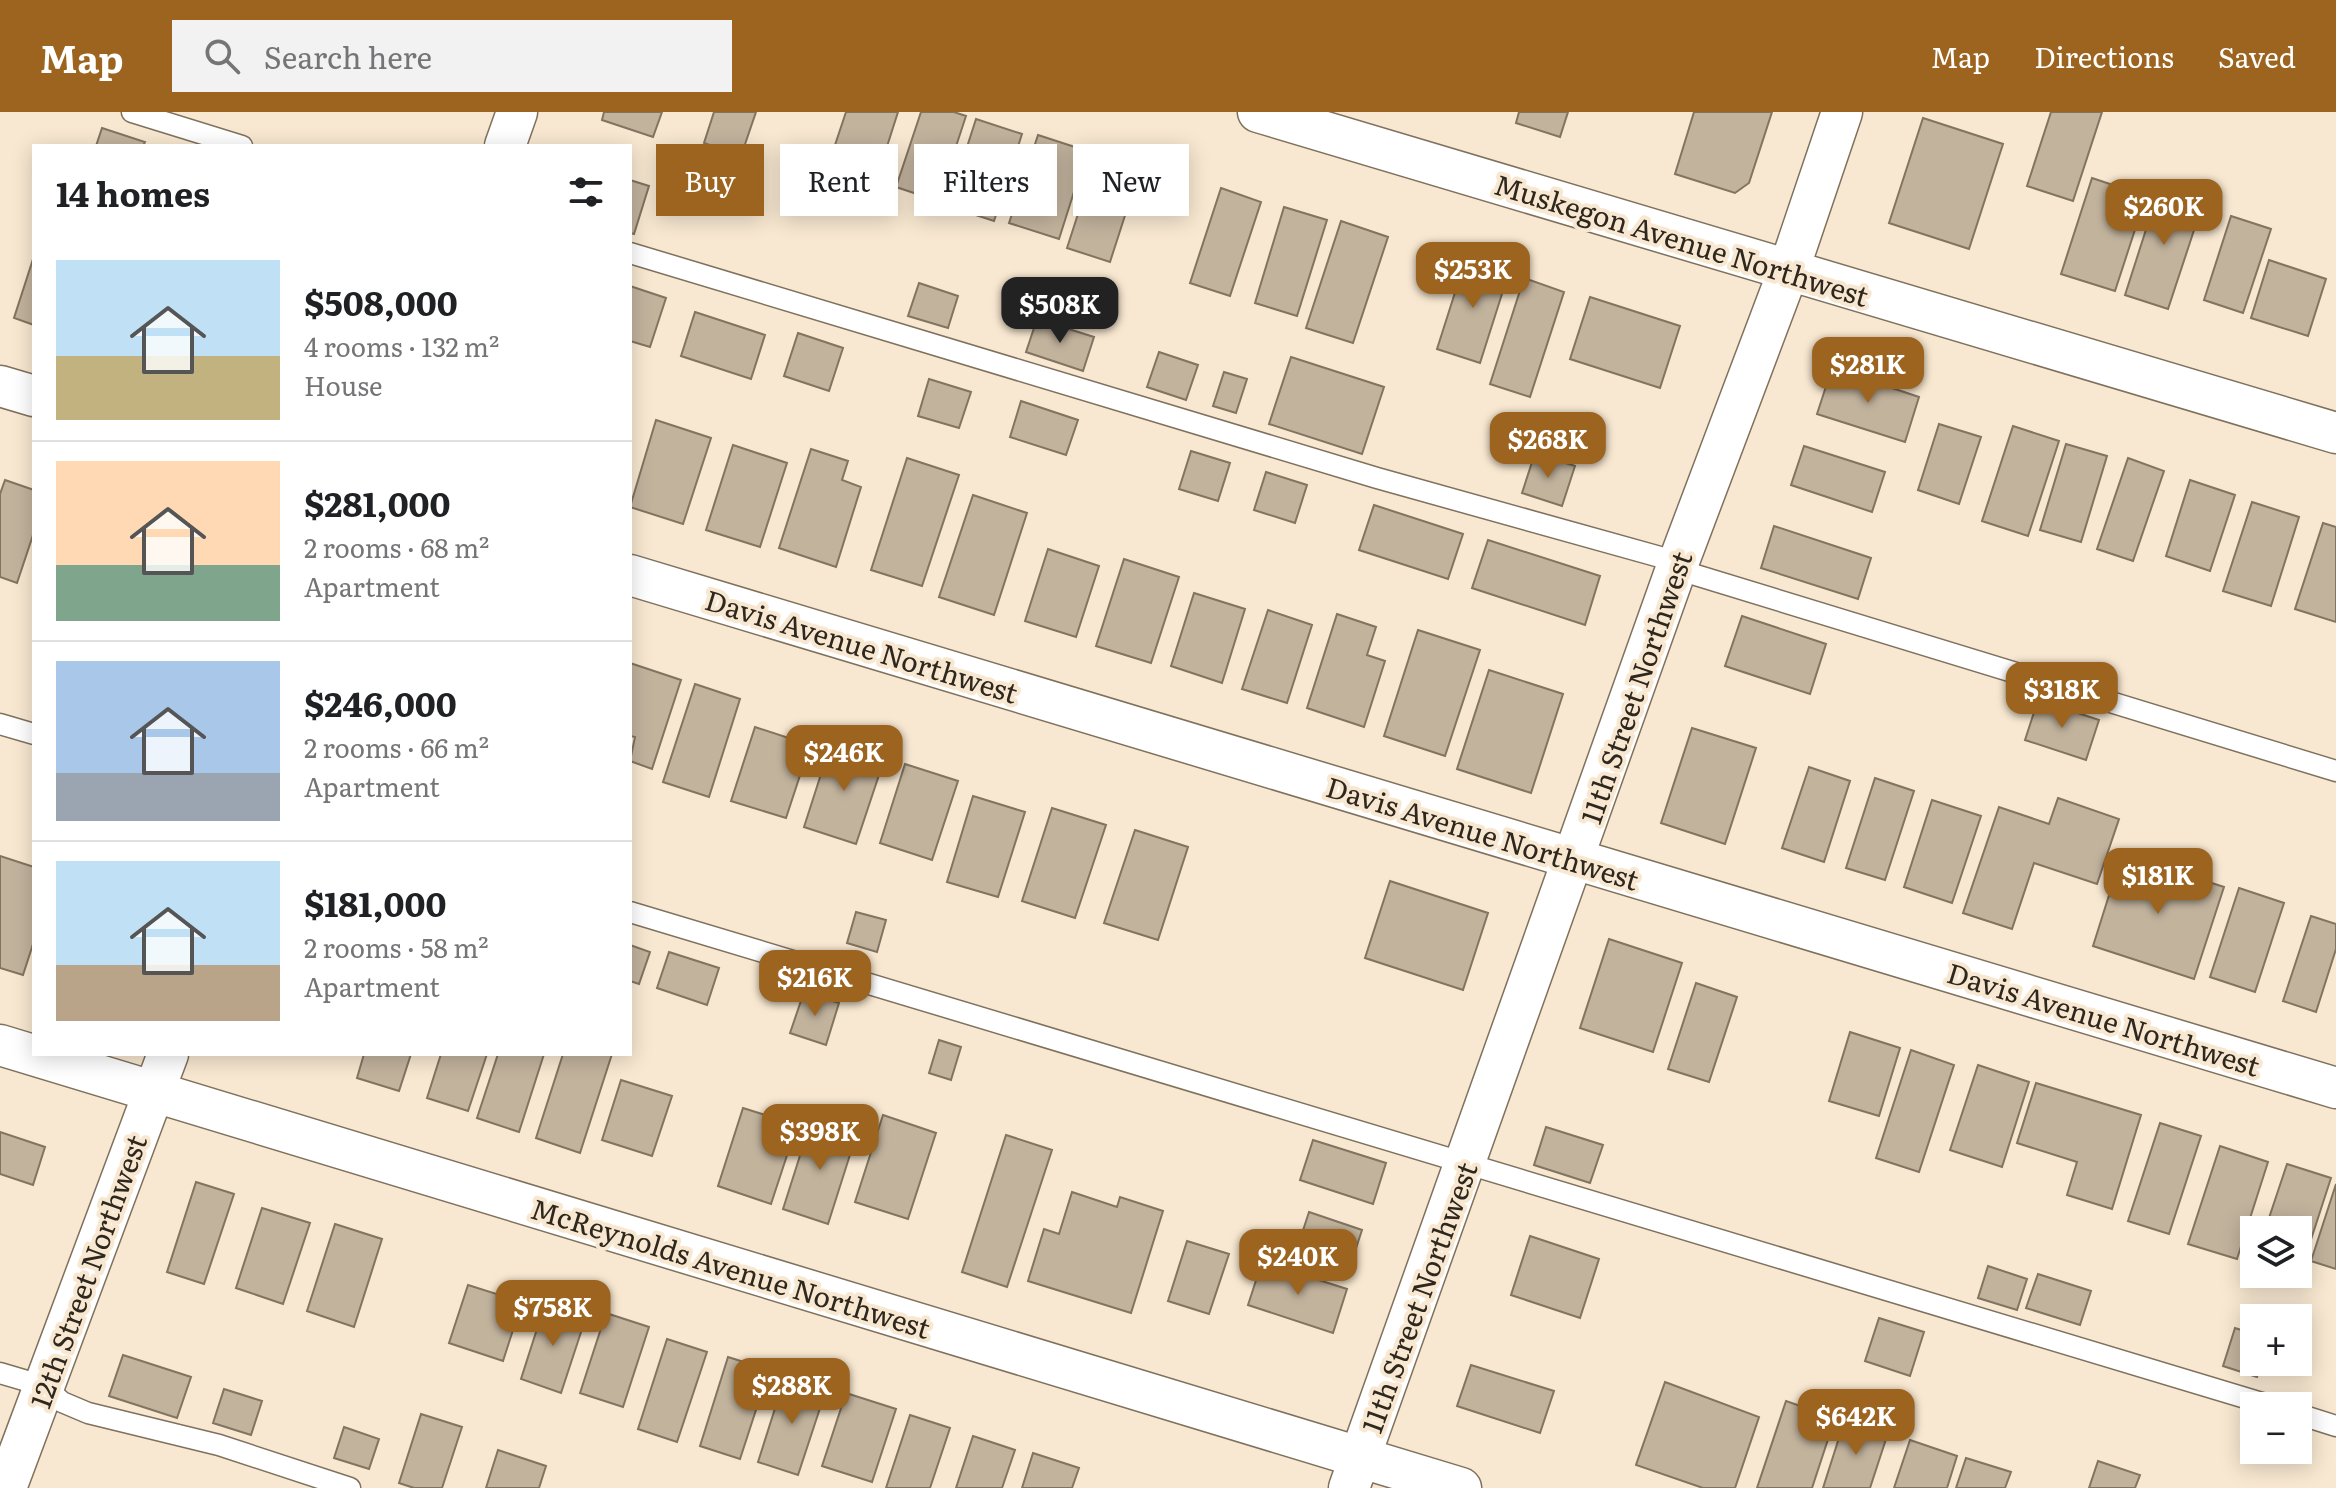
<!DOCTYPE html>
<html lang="en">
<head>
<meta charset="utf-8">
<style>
	:root { --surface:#fff; --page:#f2f2f2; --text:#202124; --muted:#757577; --line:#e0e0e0; --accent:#9c641f }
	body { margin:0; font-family:Literata,serif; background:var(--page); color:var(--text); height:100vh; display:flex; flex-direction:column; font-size:30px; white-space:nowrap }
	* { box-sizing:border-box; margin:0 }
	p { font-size:26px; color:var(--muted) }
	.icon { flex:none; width:44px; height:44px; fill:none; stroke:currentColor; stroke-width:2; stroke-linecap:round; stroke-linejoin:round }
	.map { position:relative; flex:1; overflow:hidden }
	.drawer { position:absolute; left:32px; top:32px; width:600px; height:912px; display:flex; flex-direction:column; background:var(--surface); border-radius:0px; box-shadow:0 4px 20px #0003 }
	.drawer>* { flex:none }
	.guide { position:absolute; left:656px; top:32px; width:760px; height:72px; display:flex; gap:16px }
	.tools { position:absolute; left:2240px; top:1104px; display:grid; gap:16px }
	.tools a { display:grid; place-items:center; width:72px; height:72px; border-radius:0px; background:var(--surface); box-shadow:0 4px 20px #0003; font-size:40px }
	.price { position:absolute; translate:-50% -68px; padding:0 18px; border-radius:16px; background:var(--accent); color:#fff; font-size:26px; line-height:52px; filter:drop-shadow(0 2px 4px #0008) }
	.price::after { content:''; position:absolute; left:50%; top:48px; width:24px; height:18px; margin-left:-12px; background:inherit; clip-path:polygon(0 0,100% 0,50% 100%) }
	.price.active { background:#222; color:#fff }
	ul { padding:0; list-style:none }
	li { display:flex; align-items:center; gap:24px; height:200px; padding:0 24px }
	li+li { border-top:2px solid var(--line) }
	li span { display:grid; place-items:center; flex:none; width:224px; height:160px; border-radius:0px; color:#555 }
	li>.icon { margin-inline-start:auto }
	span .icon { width:96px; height:96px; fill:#fffc; stroke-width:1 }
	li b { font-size:34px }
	h2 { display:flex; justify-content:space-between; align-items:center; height:96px; padding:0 24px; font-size:34px }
	.pill { padding:0 28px; border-radius:0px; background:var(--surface); box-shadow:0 4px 20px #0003; font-size:28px; line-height:72px }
	.pill.active { background:var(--accent); color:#fff }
	header { display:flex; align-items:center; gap:48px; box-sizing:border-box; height:112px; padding:0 40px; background:var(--accent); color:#fff }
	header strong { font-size:38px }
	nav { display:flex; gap:44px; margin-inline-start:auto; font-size:28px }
	.search { width:560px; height:72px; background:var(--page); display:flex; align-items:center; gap:20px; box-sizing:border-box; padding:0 28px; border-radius:0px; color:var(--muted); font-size:30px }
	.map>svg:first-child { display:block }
	.building { fill:#c2b39d; stroke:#827460; stroke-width:2 }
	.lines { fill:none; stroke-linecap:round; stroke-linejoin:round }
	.service-casing { stroke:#7f715d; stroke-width:23 }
	.minor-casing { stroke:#7f715d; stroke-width:43 }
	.service { stroke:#fff; stroke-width:20 }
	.minor { stroke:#fff; stroke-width:40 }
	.labels { text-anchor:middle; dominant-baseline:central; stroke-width:8; stroke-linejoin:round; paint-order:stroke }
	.street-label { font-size:28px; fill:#2d271e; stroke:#f8e8d1 }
</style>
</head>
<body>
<header>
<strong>Map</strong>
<div class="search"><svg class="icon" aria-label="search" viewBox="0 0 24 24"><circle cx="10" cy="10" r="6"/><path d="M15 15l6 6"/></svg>Search here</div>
<nav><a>Map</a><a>Directions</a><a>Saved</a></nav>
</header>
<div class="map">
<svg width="2336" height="1376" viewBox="0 0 2336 1376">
	<rect width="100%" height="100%" fill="#f8e8d1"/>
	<!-- building -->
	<path class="building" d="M604,0H662L653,25L602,8Z
		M714,0H756L741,44L704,31Z
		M846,0H898L874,75L826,60Z
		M921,0H954L966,4L938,89L896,75Z
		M1519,0H1568L1560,25L1516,11Z
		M1694,0H1772L1749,71L1735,81L1675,62Z
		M2051,0H2102L2073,89L2027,74Z
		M1923,6L2003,32L1969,137L1889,111Z
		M976,7L1022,22L994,109L948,94Z
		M102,16L145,30L143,34H96Z
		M1038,23L1087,39L1059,127L1009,111Z
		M1098,40L1141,54L1110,150L1067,136Z
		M2092,66L2146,84L2115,179L2061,162Z
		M630,68L649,74L634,122L630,121Z
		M2160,74L2204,88L2168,197L2125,183Z
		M1221,76L1261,90L1230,184L1190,171Z
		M1284,95L1327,108L1297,204L1255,191Z
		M2231,104L2271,117L2243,201L2204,188Z
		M1341,109L1388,125L1353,231L1306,216Z
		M34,144V213L14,206Z
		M1466,146L1509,160L1480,251L1437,237Z
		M2269,148L2326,167L2308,224L2251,206Z
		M1524,166L1564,180L1530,285L1490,272Z
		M919,171L958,184L948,216L908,204Z
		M630,174L666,186L650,235L630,229Z
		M1590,185L1680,214L1660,276L1570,247Z
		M695,200L765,223L751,267L681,244Z
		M1037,207L1094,225L1083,259L1026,240Z
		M798,221L843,236L829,279L784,264Z
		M1159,240L1198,253L1186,288L1147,275Z
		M1291,245L1384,275L1362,342L1269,312Z
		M1832,256L1919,285L1905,330L1817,302Z
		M1224,260L1247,267L1236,301L1213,294Z
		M929,267L971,280L959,316L918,304Z
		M1021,289L1078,308L1066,343L1010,325Z
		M656,308L711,326L683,412L630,395Z
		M1939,312L1981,325L1959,392L1918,378Z
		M2013,314L2059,329L2028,424L1982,409Z
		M2066,332L2107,344L2081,430L2040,418Z
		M733,333L787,351L760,435L706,418Z
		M1804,334L1885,360L1872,400L1791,373Z
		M811,337L848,349L842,368L861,375L836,455L779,436Z
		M1191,339L1230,351L1218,389L1179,377Z
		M1535,341L1575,354L1562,394L1522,381Z
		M907,346L959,363L922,474L871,458Z
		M2128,346L2164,359L2133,449L2097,437Z
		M1266,360L1307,373L1295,411L1254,398Z
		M5,368L34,378V420L17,471L0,465V382Z
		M2190,368L2235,383L2210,459L2166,444Z
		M973,383L1027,401L994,503L939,485Z
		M2252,390L2299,405L2271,494L2223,479Z
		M1374,393L1463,422L1448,467L1359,438Z
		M2323,411L2336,415V510L2295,497Z
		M1774,414L1871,446L1858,487L1761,456Z
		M1488,428L1600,464L1585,513L1472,476Z
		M1048,437L1099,454L1076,525L1025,509Z
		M1124,447L1179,465L1151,551L1096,534Z
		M1194,481L1245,497L1222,571L1171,554Z
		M1268,498L1312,513L1287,591L1242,577Z
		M1337,502L1376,515L1367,543L1385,549L1364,615L1307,596Z
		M1742,504L1826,532L1810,582L1725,554Z
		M1418,518L1480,538L1445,644L1384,624Z
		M630,551L681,568L652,657L630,649L635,625L630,624Z
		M1489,558L1563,582L1531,681L1457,657Z
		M695,572L740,587L709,685L663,670Z
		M2038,588L2099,608L2086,648L2025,628Z
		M755,615L810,633L786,706L731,689Z
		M1692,616L1756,636L1725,732L1661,711Z
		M831,631L884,648L856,732L804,715Z
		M905,652L958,669L932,748L880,731Z
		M1809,655L1850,669L1824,750L1782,736Z
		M1875,666L1914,679L1885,768L1846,756Z
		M973,684L1025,700L998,785L947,770Z
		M2058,686L2119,707L2097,772L2034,751L2012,817L1963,801L1999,695L2049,712Z
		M1932,688L1981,704L1952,791L1904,775Z
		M1052,696L1106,713L1075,806L1022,789Z
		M1135,718L1188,735L1158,828L1104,811Z
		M2122,742L2224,775L2194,867L2093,834Z
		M0,744L34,755V829L23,863L0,856Z
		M1390,769L1488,801L1463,878L1365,846Z
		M2239,776L2284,791L2255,880L2210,865Z
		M856,800L886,808L877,840L847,831Z
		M2311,804L2336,812V837L2316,900L2283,889Z
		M1609,827L1682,851L1653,940L1580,916Z
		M630,833L650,840L639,872L630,869Z
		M669,840L719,856L707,893L657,876Z
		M1696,871L1737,885L1709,970L1668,957Z
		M804,880L839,891L826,933L790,921Z
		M1850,920L1900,936L1879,1004L1829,989Z
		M939,928L961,935L951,968L929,961Z
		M1911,938L1954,953L1919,1060L1876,1046Z
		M364,942H411L399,979L357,966Z
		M441,942H487L468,999L427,986Z
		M498,942H544L519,1020L477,1006Z
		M563,942H612L580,1041L536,1026Z
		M1978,953L2029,970L2002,1055L1950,1038Z
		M621,968L672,984L652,1044L602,1028Z
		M2036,971L2141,1003L2112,1097L2067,1083L2077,1050L2017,1031Z
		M743,996L797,1013L771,1092L718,1074Z
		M883,1003L936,1021L908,1107L855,1090Z
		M811,1009L856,1024L828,1112L783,1097Z
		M2160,1011L2201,1024L2169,1122L2128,1109Z
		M1546,1015L1603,1033L1590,1071L1534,1053Z
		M0,1020L45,1035L33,1073L0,1062Z
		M1006,1023L1052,1038L1007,1175L962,1160Z
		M1313,1028L1386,1051L1373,1092L1300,1068Z
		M2220,1034L2268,1050L2237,1147L2188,1132Z
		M2287,1052L2331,1066L2304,1149L2298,1147V1118H2265Z
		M196,1070L234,1082L204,1172L167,1160Z
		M2336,1072V1157L2311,1149Z
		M1072,1080L1117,1095L1120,1085L1163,1099L1131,1201L1028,1169L1044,1117L1059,1122Z
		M262,1096L310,1111L283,1192L236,1176Z
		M1309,1100L1362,1118L1347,1164L1294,1146Z
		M335,1112L382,1127L354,1215L307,1199Z
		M1530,1124L1599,1147L1580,1206L1511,1183Z
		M1187,1129L1229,1142L1209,1202L1168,1189Z
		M1262,1150L1347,1177L1333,1221L1248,1193Z
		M1988,1154L2027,1167L2017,1198L1978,1186Z
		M2038,1162L2091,1179L2080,1213L2026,1196Z
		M468,1173L522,1190L503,1249L449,1231Z
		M545,1192L586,1205L561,1281L521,1267Z
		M606,1201L649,1215L623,1295L580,1281Z
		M1879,1206L1924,1220L1910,1264L1865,1249Z
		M2235,1216L2254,1222V1250H2262L2257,1265L2223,1254Z
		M667,1227L707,1240L677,1330L638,1317Z
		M123,1243L191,1265L177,1306L109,1284Z
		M728,1245L769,1258L740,1347L700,1334Z
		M1471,1253L1554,1279L1540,1321L1457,1294Z
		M785,1265L826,1278L798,1363L758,1350Z
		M1665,1270L1759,1305L1735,1376H1703L1636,1353Z
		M224,1277L262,1289L251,1323L213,1311Z
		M846,1281L896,1297L872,1370L822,1354Z
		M1786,1289L1835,1306L1812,1376H1757Z
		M421,1302L462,1315L442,1376H414L399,1371Z
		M910,1303L950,1316L930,1376H886Z
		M1845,1307L1888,1321L1870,1376H1823Z
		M344,1315L379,1327L369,1357L334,1346Z
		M973,1324L1015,1338L1002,1376H956Z
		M1910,1328L1957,1344L1947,1376H1894Z
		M498,1338L546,1354L539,1376H486Z
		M1033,1341L1079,1356L1072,1376H1022Z
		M1966,1346L2011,1360L2005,1376H1956Z
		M2098,1349L2140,1363L2135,1376H2089Z"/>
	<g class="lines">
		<!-- service casing -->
		<g class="service-casing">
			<path id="service" d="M132,0L242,34
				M630,141L1377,366L1678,450
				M1676,457L2336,659
				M0,612L34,622
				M630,800L2272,1294
				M0,1261L44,1274L62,1290L88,1301L219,1333L350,1376
				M2298,1302L2336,1314"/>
		</g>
		<!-- minor casing -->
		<g class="minor-casing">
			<path id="minor" d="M1258,0L2336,321
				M505,34L517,0
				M0,274L34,284
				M630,463L2336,976
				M0,933L1461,1376
				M6,1376L168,942
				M1349,1376L1676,457L1788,160L1842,0"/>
		</g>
		<!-- service -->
		<use href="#service" class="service"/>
		<!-- minor -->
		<use href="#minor" class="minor"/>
	</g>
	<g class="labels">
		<!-- street labels -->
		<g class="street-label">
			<text transform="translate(1682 127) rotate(17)">Muskegon Avenue Northwest</text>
			<text transform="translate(862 533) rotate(17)">Davis Avenue Northwest</text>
			<text transform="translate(1635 575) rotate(-71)">11th Street Northwest</text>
			<text transform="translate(1483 720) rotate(17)">Davis Avenue Northwest</text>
			<text transform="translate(2104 906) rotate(17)">Davis Avenue Northwest</text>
			<text transform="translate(731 1155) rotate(17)">McReynolds Avenue Northwest</text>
			<text transform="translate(87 1159) rotate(-70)">12th Street Northwest</text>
			<text transform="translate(1418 1185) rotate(-70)">11th Street Northwest</text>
		</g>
	</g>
</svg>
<div class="tools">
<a><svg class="icon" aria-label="layers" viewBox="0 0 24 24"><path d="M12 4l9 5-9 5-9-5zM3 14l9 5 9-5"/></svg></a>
<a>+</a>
<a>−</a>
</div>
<b class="price" style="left:2164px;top:135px">$260K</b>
<b class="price" style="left:1473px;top:198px">$253K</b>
<b class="price active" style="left:1060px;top:233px">$508K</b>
<b class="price" style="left:1868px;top:293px">$281K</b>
<b class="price" style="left:1548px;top:368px">$268K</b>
<b class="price" style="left:2062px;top:618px">$318K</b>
<b class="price" style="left:844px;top:681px">$246K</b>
<b class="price" style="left:2158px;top:804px">$181K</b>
<b class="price" style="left:815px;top:906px">$216K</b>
<b class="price" style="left:820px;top:1060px">$398K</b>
<b class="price" style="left:1298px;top:1185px">$240K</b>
<b class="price" style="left:553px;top:1236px">$758K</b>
<b class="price" style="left:792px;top:1314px">$288K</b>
<b class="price" style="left:1856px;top:1345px">$642K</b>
<div class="guide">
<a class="pill active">Buy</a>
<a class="pill">Rent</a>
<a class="pill">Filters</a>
<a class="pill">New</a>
</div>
<section class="drawer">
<h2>14 homes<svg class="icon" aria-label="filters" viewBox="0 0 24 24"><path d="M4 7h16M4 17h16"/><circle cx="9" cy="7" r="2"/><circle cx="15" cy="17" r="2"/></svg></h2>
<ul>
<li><span style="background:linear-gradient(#bfe0f5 60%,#c2b280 0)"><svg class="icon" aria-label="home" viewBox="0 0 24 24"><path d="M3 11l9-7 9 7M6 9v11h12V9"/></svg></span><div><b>$508,000</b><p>4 rooms · 132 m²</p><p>House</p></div></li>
<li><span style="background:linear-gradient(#ffd9b3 65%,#7fa58c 0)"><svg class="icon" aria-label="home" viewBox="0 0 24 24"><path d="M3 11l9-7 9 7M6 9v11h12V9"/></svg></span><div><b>$281,000</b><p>2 rooms · 68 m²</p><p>Apartment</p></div></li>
<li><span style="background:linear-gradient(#a9c7e8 70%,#9aa5b1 0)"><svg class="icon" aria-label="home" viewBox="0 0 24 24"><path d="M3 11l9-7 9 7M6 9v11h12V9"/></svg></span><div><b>$246,000</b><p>2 rooms · 66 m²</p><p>Apartment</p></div></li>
<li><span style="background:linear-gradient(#bfe0f5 65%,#b9a48a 0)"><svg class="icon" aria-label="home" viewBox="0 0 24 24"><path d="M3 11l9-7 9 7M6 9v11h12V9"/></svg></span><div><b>$181,000</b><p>2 rooms · 58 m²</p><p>Apartment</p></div></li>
</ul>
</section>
</div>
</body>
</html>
